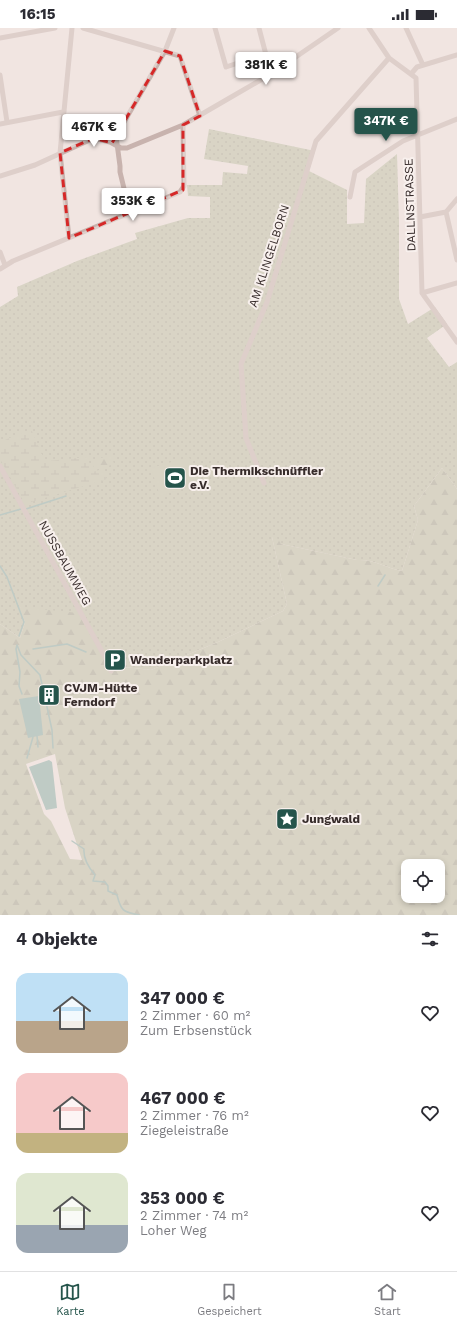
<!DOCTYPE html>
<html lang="de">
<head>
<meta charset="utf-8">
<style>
	:root { --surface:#fff; --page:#f7f7f7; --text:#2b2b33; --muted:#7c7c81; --line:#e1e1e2; --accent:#25544b }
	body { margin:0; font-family:"Work Sans",sans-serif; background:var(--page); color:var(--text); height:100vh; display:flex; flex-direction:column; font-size:15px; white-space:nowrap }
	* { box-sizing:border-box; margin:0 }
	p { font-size:13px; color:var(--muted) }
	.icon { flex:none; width:22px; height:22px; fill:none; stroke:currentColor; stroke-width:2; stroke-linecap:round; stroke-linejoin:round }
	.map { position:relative; height:887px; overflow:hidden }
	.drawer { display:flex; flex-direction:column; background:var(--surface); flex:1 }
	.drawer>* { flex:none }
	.tools { position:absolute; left:401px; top:831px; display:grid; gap:8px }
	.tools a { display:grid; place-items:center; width:44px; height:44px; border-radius:8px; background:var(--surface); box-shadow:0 2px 6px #0003; font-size:20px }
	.price { position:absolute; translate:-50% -34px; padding:0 9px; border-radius:4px; background:#fff; color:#222; font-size:13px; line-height:26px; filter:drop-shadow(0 1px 2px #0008) }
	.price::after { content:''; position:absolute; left:50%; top:24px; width:12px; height:9px; margin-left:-6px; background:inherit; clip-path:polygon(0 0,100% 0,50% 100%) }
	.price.selected { background:var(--accent); color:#fff }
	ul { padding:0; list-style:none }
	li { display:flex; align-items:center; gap:12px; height:100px; padding:0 16px }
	li span { display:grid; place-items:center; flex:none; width:112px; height:80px; border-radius:12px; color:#555 }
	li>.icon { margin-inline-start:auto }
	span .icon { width:48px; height:48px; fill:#fffc; stroke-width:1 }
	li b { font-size:17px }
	h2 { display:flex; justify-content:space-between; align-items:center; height:48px; padding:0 16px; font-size:17px }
	.status { display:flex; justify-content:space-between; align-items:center; height:28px; padding:0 20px; background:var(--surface); direction:ltr }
	.status svg { height:11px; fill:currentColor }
	.tab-bar { display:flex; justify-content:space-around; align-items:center; height:56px; border-top:1px solid var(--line); background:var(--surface); font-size:11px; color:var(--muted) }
	.tab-bar a { display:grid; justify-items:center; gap:2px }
	.tab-bar .selected { color:var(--accent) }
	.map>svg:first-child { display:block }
	.grass { fill:url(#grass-dots) }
	.forest { fill:url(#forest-firs); fill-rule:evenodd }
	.wetland { fill:url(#wetland-marsh) }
	.pitch { fill:#bcbea2 }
	.water { fill:#83aaa2 }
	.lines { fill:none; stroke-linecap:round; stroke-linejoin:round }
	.stream { stroke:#83aaa2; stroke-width:1.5 }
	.street { stroke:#c8b3ae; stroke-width:5 }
	.marked { fill:none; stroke:#d62828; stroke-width:3; stroke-dasharray:8 5; stroke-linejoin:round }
	.labels { text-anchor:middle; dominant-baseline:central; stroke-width:4; stroke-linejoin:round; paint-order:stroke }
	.street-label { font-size:12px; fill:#372c2b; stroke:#f8f0ed }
	.poi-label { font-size:12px; font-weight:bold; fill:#372c2b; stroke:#f8f0ed; text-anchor:start }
</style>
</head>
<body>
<div class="status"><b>16:15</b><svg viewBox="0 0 49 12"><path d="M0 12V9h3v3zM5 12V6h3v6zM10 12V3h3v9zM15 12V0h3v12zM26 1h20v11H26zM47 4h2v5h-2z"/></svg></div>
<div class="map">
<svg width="457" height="887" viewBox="0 0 457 887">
	<defs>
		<pattern id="grass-dots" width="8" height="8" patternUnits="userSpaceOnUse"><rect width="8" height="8" fill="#bcbea2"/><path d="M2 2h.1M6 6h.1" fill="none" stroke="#a2a38c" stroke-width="1.8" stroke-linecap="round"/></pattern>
		<pattern id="forest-firs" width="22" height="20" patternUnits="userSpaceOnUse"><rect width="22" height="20" fill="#bcbea2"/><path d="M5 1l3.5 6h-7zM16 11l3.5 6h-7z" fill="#a2a38c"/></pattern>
		<pattern id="wetland-marsh" width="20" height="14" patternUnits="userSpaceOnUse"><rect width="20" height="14" fill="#bcbea2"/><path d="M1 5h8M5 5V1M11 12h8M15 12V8" fill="none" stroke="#a2a38c"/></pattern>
	</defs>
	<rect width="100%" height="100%" fill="#f1e5e1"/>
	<!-- grass -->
	<path class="grass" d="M209,101L315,123L309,143L347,162V196L364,195L366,151L397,126L399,193V271L408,296L435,279L447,296L427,310L449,339L457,334V461L442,440L414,478L418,492L402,543C386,540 374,531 357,532L281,516L272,509L287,576L283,583L218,614L151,642L107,637L20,579L25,594L20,610L0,596V279L18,268L17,259L77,233L137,211L135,205L188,190H210V169L188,168L187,157H222L223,144L247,146L248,138L204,131Z"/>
	<!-- forest -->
	<path class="forest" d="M111,427L114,436L95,442L91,433Z
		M442,440L457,461V887H0V596L20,610L25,594L19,579L78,585L107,637L151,642L218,614L283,583L287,576L272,509L278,511L281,516L357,532C374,531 386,540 402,543L418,492L414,478ZM55,726L65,780L82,832L70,831L51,793L44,786L26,736ZM408,838H438V868H408Z"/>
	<!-- wetland -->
	<path class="wetland" d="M31,401L44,431L48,433L87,429L93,444L102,441L107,451L25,476L0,431V414Z"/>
	<!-- pitch -->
	<path class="pitch" d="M189,429L198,456L160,468L151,440Z"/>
	<!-- water -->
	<path class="water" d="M39,668L43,707L28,710L19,671Z
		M49,732L52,734L57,780L46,782L29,739Z"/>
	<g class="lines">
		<!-- stream -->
		<path class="stream" d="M26,481L66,468
			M0,487L21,481
			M0,538L7,549L24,594L19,608
			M378,558L385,547
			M17,617L21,627L40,647L52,702L53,720
			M17,617L16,621L20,644L19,658L22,666
			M33,621L67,616L86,624
			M37,708L38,719
			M27,730L33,709
			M72,813L84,821C83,831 89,840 95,847L93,853L105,854L108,858V863L117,867C121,883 123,884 139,887"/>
		<!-- street -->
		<path class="street" d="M83,0L180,28L200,88
			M215,0L226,39L265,26
			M259,0L271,46
			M369,0L389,30L416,50L422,265L457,314
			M406,0L423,37
			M0,10L55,0
			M411,46L417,39L457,27
			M0,47L7,94
			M0,96L63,84
			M0,148L35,137L94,110L110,114L121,120H127L183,97L271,46L338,0
			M350,169L355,144L403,113L457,91
			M446,184L457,232
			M130,185L120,144V138L116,108L165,23L174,0
			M420,189L446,184L457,171
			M69,210L60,125L72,0
			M0,224L5,237
			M0,241L13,233L180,164L184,158L183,97
			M422,265L457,255
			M0,438L110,638L111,643
			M264,455L246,410L241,336L267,274L316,113L389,30"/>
	</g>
	<!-- marked area -->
	<path d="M0 0H457V887H0ZM165,23L180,28L200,88L183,97V162L69,210L60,125L94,110L112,115Z" fill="#f1e5e1" fill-opacity=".55" fill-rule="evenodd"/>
	<path class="marked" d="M165,23L180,28L200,88L183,97V162L69,210L60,125L94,110L112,115Z"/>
	<!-- icons -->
	<defs>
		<g id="stadium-square" transform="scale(1.15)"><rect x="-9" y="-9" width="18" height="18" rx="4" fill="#25544b" stroke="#f8f0ed"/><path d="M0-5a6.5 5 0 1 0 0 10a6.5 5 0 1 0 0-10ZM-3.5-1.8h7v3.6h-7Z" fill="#fff"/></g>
		<g id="parking-square" transform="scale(1.15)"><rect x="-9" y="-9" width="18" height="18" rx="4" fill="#25544b" stroke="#f8f0ed"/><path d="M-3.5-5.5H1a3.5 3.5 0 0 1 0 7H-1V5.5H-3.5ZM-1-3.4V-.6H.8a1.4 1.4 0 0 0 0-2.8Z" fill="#fff"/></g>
		<g id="building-square" transform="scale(1.15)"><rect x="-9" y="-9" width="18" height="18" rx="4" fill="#25544b" stroke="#f8f0ed"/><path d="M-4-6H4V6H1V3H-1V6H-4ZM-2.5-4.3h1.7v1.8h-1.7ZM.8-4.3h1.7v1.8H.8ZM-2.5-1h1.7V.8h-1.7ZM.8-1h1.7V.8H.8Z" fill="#fff"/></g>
		<g id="sight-square" transform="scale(1.15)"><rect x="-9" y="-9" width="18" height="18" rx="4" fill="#25544b" stroke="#f8f0ed"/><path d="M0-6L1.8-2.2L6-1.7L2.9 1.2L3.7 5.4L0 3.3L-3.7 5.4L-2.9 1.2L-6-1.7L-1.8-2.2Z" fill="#fff"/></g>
	</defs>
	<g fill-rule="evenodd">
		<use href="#stadium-square" x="175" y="450"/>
		<use href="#parking-square" x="115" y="632"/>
		<use href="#building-square" x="49" y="667"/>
		<use href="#sight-square" x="287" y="791"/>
	</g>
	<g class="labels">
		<!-- street labels -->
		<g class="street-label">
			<text transform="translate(410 177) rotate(-92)">DALLNSTRASSE</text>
			<text transform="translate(269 228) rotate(-72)">AM KLINGELBORN</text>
			<text transform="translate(65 535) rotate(61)">NUSSBAUMWEG</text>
		</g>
		<!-- poi labels -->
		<g class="poi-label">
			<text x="190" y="443">Die Thermikschnüffler<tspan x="190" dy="14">e.V.</tspan></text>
			<text x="130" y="632">Wanderparkplatz</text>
			<text x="64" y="660">CVJM-Hütte<tspan x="64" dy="14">Ferndorf</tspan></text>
			<text x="302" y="791">Jungwald</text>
		</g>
	</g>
</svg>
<div class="tools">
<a><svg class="icon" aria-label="locate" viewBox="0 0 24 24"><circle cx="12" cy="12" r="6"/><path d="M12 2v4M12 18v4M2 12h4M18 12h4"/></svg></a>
</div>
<b class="price" style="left:266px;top:58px">381K €</b>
<b class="price selected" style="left:386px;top:114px">347K €</b>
<b class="price" style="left:94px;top:120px">467K €</b>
<b class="price" style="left:133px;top:194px">353K €</b>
</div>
<section class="drawer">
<h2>4 Objekte<svg class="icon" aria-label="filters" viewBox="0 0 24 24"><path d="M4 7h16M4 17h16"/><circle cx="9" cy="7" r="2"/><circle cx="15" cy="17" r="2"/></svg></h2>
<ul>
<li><span style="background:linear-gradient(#bfe0f5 60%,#b9a48a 0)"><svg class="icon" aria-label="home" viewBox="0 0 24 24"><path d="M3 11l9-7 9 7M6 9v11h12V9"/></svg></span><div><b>347 000 €</b><p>2 Zimmer · 60 m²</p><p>Zum Erbsenstück</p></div><svg class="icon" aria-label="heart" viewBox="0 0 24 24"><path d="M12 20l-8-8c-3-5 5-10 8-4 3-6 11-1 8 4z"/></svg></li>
<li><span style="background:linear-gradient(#f6c9c9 75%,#c2b280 0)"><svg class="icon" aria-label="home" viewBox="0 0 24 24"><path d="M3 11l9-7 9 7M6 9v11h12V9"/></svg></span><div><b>467 000 €</b><p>2 Zimmer · 76 m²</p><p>Ziegeleistraße</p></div><svg class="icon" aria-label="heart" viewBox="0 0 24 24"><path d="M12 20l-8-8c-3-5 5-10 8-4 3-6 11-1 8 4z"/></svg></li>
<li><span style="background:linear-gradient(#dfe7d0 65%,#9aa5b1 0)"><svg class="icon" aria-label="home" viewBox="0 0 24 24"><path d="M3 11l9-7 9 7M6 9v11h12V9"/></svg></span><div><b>353 000 €</b><p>2 Zimmer · 74 m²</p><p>Loher Weg</p></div><svg class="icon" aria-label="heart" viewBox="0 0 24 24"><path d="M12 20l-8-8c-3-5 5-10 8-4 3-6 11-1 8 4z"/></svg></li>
</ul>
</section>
<nav class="tab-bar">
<a class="selected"><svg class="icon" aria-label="map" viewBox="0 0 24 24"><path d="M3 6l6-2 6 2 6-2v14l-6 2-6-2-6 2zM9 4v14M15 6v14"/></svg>Karte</a>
<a><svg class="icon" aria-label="saved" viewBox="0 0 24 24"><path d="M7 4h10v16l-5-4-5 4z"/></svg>Gespeichert</a>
<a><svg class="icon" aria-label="home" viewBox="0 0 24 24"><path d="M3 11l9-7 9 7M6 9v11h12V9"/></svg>Start</a>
</nav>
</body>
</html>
